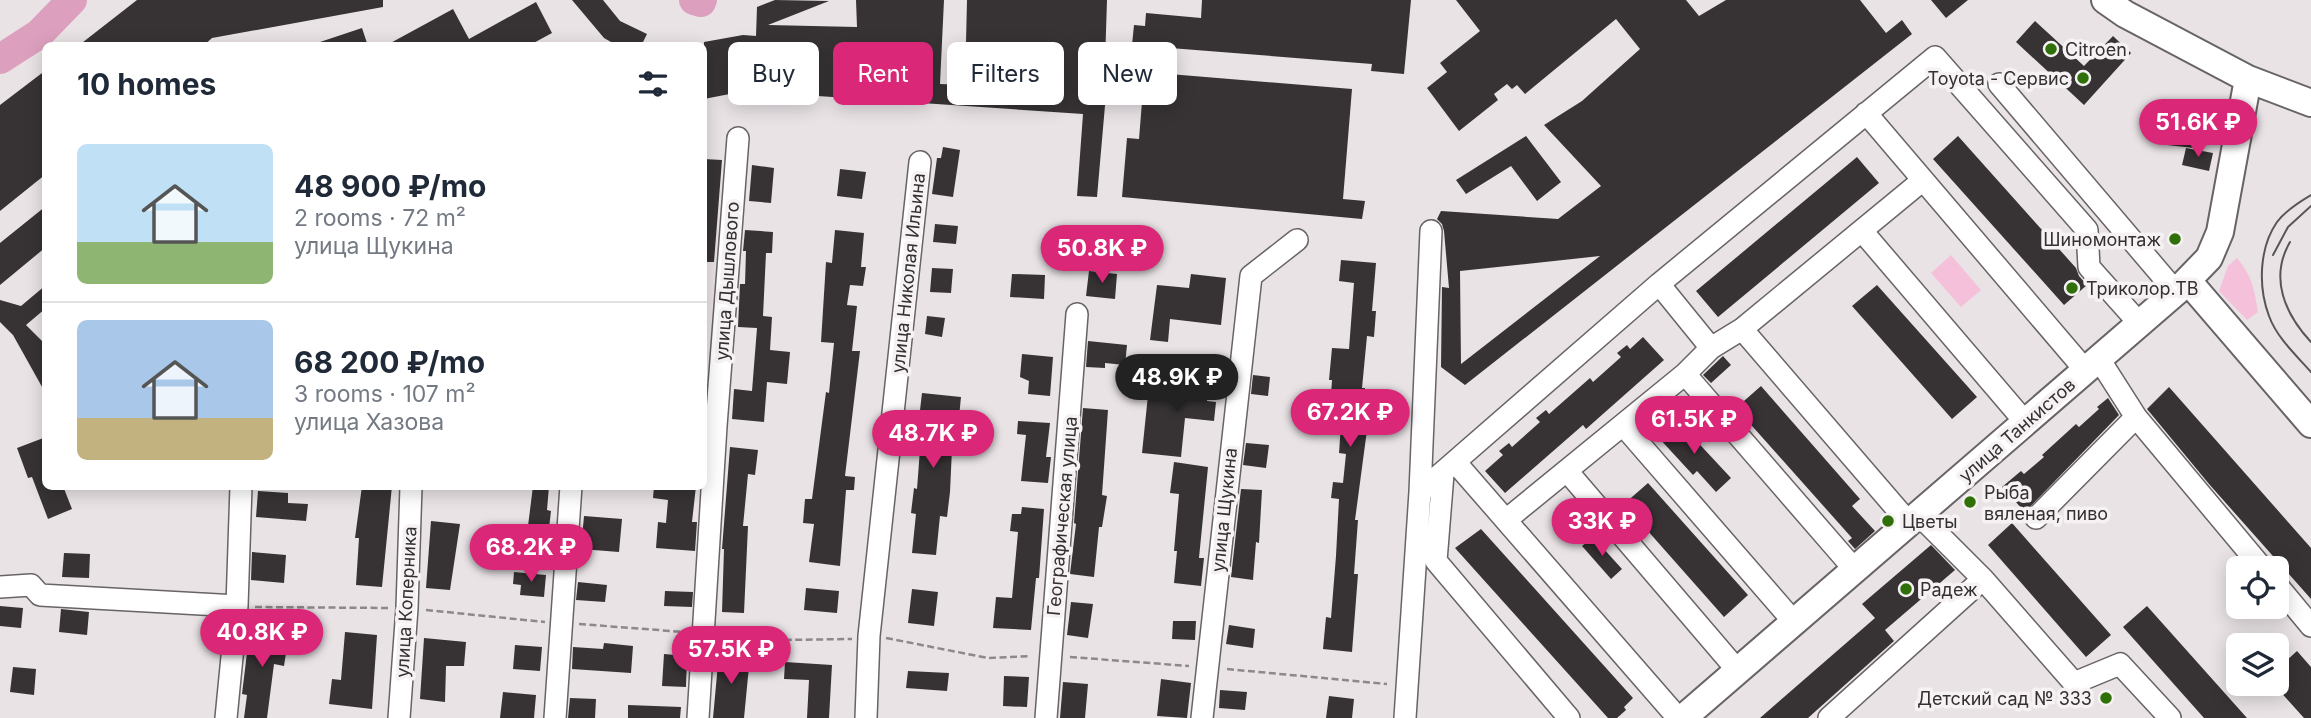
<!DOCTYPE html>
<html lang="en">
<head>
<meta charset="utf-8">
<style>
	:root { --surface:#fff; --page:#f2f2f3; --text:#1f2937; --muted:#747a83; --line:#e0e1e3; --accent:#db2777 }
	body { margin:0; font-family:Inter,sans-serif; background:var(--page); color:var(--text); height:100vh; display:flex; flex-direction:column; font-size:26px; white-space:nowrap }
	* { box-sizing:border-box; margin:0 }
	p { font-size:23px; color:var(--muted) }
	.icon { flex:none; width:38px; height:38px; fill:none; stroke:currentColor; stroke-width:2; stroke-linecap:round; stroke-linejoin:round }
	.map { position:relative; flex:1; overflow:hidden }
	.details { position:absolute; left:42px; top:42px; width:665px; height:448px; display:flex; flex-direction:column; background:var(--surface); border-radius:10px; box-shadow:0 4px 18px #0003 }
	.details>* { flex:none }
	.hud { position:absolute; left:728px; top:42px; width:665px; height:63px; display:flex; gap:14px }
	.tools { position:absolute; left:2226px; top:556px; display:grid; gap:14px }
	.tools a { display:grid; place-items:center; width:63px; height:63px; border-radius:10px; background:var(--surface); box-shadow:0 4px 18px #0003; font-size:35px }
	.price { position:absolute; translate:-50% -60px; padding:0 16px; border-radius:24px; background:var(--accent); color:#fff; font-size:23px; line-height:46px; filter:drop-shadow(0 2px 4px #0008) }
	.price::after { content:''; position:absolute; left:50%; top:42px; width:21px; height:16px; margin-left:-10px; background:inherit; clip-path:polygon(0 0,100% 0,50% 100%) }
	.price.current { background:#222; color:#fff }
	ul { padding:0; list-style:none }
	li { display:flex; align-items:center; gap:21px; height:175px; padding:0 35px }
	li+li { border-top:2px solid var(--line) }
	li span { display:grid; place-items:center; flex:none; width:196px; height:140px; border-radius:10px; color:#555 }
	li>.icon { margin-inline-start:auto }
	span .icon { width:84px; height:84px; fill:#fffc; stroke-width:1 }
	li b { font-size:30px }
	h2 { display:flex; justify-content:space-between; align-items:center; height:84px; padding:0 35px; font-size:30px }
	.pill { padding:0 24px; border-radius:10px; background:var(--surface); box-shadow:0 4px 18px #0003; font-size:24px; line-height:63px }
	.pill.current { background:var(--accent); color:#fff }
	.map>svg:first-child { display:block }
	.green { fill:#f5c0da }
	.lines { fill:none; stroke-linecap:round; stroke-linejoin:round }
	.river { stroke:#dca0be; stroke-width:30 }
	.building { fill:#373335; fill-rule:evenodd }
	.minor-casing { stroke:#686366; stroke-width:24 }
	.major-casing { stroke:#686366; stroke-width:30 }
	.path { stroke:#8d888a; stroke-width:2.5; stroke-dasharray:7 3.5; stroke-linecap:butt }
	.minor { stroke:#fff; stroke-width:21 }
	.major { stroke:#fff; stroke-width:26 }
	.tram { stroke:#585556; stroke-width:2 }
	.poi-dot { fill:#2f7009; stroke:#f6f1f3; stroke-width:2.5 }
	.labels { text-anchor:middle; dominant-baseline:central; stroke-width:7; stroke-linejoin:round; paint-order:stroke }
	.poi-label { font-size:18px; fill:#333031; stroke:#f6f1f3; text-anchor:start }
	.street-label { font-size:18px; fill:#333031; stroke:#f6f1f3 }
</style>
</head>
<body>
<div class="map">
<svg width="2311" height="718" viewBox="0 0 2311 718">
	<rect width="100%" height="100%" fill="#e9e3e6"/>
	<!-- green -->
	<path class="green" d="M1951,255L1981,290L1961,307L1931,273Z
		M2237,258C2253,278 2254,288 2258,312L2247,320L2219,291L2228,266Z"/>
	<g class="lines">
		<!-- river -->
		<path class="river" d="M694,0L701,2L702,0
			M0,59L39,34L72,0"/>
	</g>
	<!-- building -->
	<path class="building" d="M137,0H383V7L212,38L203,46H78Z
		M572,0H603L620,21L647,34L641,46H618L604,38Z
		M775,0L829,1L768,25L857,27L856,0H944L940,84L965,85L967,0H1107L1104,94H1106L1097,197L1077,196L1083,114L745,91L704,99V42L743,35L756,36L757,7Z
		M1202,0H1411L1404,74L1371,71L1372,64L1132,45L1134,25L1145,26L1146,13L1201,18Z
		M1456,0H1686L1699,16L1726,0H1860L1886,33L1902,20L1912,34L1465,385L1441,367L1442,287L1449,288L1444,231L1442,224L1437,219L1441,211L1558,219L1601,186L1544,125L1582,101L1640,49L1616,19L1525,94L1517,85L1512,89L1507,84L1494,94L1498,100L1459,131L1427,88L1447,72L1440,63L1480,31ZM1600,256L1461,364L1460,271Z
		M1931,0H1968L1946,18Z
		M536,2L552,33L528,46H385L453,9L469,39Z
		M2035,21L2084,66L2113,36L2131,53L2084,105L2016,42Z
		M362,28L368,46H317V43Z
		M46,70V174L0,211V105Z
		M1145,72L1352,89L1343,199L1365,201L1362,219L1122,197L1127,138L1139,139L1142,102H1131L1133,83L1144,84Z
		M2171,115L2198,118L2194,148L2167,145Z
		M1526,136L1561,182L1537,201L1511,166L1466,194L1456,180Z
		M1958,136L2076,268L2079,276L2087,285L2064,305L1933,159Z
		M943,147L960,150L953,197L932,194L937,158H941Z
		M2186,148L2213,153L2209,171L2182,165Z
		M1857,157L1879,183L1718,317L1696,291Z
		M704,159L722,160L714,262H704Z
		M752,165L774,168L771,203L749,201Z
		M840,169L866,172L862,199L837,196Z
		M46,206V247L0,285V243Z
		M935,224L958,226L956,244L933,242Z
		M745,230L773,232L772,253H766L763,316L772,317L770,350L790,352L787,384L767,382L764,422L732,419L734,389L752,391L757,328L738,327L740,284H745L746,251H743Z
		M835,230L864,233L861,267H866L863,286L850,285L847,305L857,306L852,351H860L845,476L855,477L854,490H846L840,566L809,562L814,524L803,523L805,499H812L826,392L829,393L834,343L821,342L826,262L832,263Z
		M1341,260L1376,263L1372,311H1376L1374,337L1367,336L1362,388H1365L1362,430H1367L1355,520H1358L1354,574H1358L1352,652L1323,649L1326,617L1331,618L1336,556L1339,499L1331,498L1333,482L1343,483L1346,454L1339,453L1342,411L1330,410L1332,380H1329L1332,348L1349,349L1354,283L1339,281Z
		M932,268L953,269L951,293L930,292Z
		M1089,271L1117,274L1115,299L1086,296Z
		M1012,274L1045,275L1044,299L1010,297Z
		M1191,274L1226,278L1221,325L1170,319L1168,342L1150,340L1157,285L1189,288Z
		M46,285V308L26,325L46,345V394L13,335L0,322V300L21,306Z
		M1877,285L1977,397L1952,419L1852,306Z
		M927,316L945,318L942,337L925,334Z
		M1643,337L1664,360L1586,429L1583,425L1505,493L1485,471L1503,455L1499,451L1509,443L1512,447L1540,422L1536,418L1546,410L1549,414L1590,378L1593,382L1621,357L1617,353L1627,345L1630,349Z
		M1088,341L1127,345L1125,365L1105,363V368L1086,367Z
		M1022,354L1053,357L1050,396L1028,394L1029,381L1020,377Z
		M1723,356L1731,365L1711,383L1703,375Z
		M1180,369L1210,372L1207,401L1216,402L1214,421L1185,418L1181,457L1142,453L1148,395L1177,397Z
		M1253,375L1270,377L1268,396L1251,394Z
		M1761,386L1860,499L1852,506L1875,531L1855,549L1848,541L1852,538L1736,408Z
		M2169,387L2311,548V599L2209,484L2147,409Z
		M922,393L961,397L959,417L949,416L945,449H952L950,492L947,517L940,516L936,555L912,553L916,514L911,513L914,488L917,489L921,436H917Z
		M2108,398L2119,415L2025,512L2002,487L2021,471L2024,474L2044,457L2042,455L2076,424L2079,427L2099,409L2097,407Z
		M1083,408L1108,410L1102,495L1107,496L1102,527H1099L1094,577L1070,574L1076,524L1074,523Z
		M1677,420L1731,478L1716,492L1697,471L1693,475L1658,437Z
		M1018,421L1050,423L1046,457H1051L1048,483L1021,481L1026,435L1017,434Z
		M46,437V486H63L72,509L48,519L32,477L28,478L17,448Z
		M1246,443L1269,445L1266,468L1243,465Z
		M730,447L758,450L755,475L748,474L743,526H748L744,613L722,612L724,549H722Z
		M1174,462L1208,467L1199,558H1204L1201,586L1174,583L1177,551H1174L1179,494L1170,493Z
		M1648,483L1748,595L1724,617L1624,504Z
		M362,486H392L382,587L356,585L359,538H355Z
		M533,486H549L547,510L551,511L548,537L527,534Z
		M654,486H696L692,522H697L695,551L656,548L658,522L666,523L668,500L653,498Z
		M1241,489L1262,490L1259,543L1256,542L1253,580L1231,577Z
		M258,491L288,493V503L308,504L306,521L256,517Z
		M1022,507L1044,509L1039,578H1036L1031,630L993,628L996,597L1012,598L1018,532L1010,531L1012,514H1021Z
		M584,516L622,519L619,552L581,549Z
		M431,521L460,524L450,590L426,588Z
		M2012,523L2111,635L2086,657L1988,545Z
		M1481,529L1633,698L1624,707L1626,710L1617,718H1608L1455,548Z
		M1593,537L1622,569L1611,579L1582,546Z
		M1931,545L1955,570L1885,630L1894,641L1808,718H1760L1875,618L1862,604Z
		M252,552L286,555L284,583L251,580Z
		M64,553L90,554L89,578L62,577Z
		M514,572L546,575L544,597L520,595L521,585L513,584Z
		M578,582L607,585L605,602L576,600Z
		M806,588L839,591L837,613L804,610Z
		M912,589L938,592L934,626L908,623Z
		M665,591L693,592L692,607L664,606Z
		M1071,602L1093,604L1088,638L1067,635Z
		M0,606L23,608L21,628L0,626Z
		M2147,606L2247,718H2204L2123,627Z
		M61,609L89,612L87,635L59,632Z
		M1173,621H1196L1195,640L1172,639Z
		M1229,625L1255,629L1253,648L1226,644Z
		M250,628L289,633L284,666L274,664L267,718H244L247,695L242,694Z
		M345,632L377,635L372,709L329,704L332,679L341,680Z
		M424,638L466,642L464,666H446L445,702L420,699Z
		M604,643L633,646L631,673L572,669L573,647L603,649Z
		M515,645L542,647L540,671L513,669Z
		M2297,651L2311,667V718H2304L2277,688V669Z
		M719,653L750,656L744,718H713Z
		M664,654L687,656L686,687L662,686Z
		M785,662L832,665L829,718H807L809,680L784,679Z
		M13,667L36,669L34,695L10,692Z
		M908,671L949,673L947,691L906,688Z
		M1004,676L1029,677L1027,707L1003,706Z
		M1161,679L1191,683L1187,718L1157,716Z
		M1063,682L1088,684L1085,718H1060Z
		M1220,690L1247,692L1245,710L1219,708Z
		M503,692L536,695L534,718H500Z
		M1329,696L1354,699L1352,718H1326Z
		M570,698L596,699L595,718H568Z
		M628,705L681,707L680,718H628Z"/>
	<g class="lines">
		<!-- minor casing -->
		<g class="minor-casing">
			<path id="minor" d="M1999,84L2176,292
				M1866,113L2086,371
				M1862,231L2026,423
				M1659,284L1711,348
				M1742,329L1909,523
				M1685,374L1855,570
				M2136,417L2263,569
				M1623,425L1794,622
				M1456,463L1678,718
				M1567,471L1738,671
				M1443,474L1436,561L1569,718
				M1420,492L1659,284L1935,57L2087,230L2089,267L2139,323
				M2036,518L2136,417L2099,359
				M1506,520L1685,374L1711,348L1742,329L1923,180
				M1983,579L2074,683L2120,664L2170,718
				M2277,585L2311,626
				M0,587L31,585L40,595L237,606
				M226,718L237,606L241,486
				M399,718L407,608L411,486
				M555,718L571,486
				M698,718L716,426L738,138
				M866,718L869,636L920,162
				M1046,718L1077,314
				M1202,718L1251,276L1297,240
				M1405,718L1420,492L1431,231
				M1829,718L1983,579L1919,515"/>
		</g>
		<!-- major casing -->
		<g class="major-casing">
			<path id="major" d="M2105,0L2125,14L2248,79L2311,103
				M2188,281L2311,424
				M1683,718L2176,292L2209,258L2220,232L2248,79"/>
		</g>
		<!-- path -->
		<path class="path" d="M255,607L388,608
			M426,610L545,622
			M579,624L684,632
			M722,634L780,640L852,639
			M886,638L988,658L1031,656
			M1070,657L1189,666
			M1227,669L1387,684"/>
		<!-- minor -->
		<use href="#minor" class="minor"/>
		<!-- major -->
		<use href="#major" class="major"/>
		<!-- tram -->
		<path class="tram" d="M2311,195C2299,202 2286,210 2277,222C2259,248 2258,287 2269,316C2277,338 2296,355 2311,372
			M2290,242C2269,278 2285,314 2311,342
			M2273,255L2288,227L2311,206"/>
	</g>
	<!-- markers -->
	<g class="poi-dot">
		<circle cx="2051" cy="49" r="7"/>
		<circle cx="2083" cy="78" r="7"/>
		<circle cx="2175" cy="239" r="7"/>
		<circle cx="2072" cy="288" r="7"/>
		<circle cx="1970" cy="502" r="7"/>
		<circle cx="1888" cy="521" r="7"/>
		<circle cx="1906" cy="589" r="7"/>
		<circle cx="2106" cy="698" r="7"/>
	</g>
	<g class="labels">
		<!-- poi labels -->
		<g class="poi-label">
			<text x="2065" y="49">Citroen</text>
			<text x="2069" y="78" text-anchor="end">Toyota - Сервис</text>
			<text x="2161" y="239" text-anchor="end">Шиномонтаж</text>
			<text x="2086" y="288">Триколор.ТВ</text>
			<text x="1984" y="492">Рыба<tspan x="1984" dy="21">вяленая, пиво</tspan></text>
			<text x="1902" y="521">Цветы</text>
			<text x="1920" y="589">Радеж</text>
			<text x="2092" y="698" text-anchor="end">Детский сад № 333</text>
		</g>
		<!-- street labels -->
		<g class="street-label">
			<text transform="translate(908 273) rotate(-84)">улица Николая Ильина</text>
			<text transform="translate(727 281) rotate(-86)">улица Дышлового</text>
			<text transform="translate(2017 430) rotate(-41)">улица Танкистов</text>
			<text transform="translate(1224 510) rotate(-84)">улица Щукина</text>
			<text transform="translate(1062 516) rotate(-85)">Географическая улица</text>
			<text transform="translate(406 602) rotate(-87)">улица Коперника</text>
		</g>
	</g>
</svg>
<div class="tools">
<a><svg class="icon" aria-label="locate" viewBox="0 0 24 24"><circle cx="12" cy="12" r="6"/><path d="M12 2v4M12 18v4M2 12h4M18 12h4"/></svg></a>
<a><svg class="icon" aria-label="layers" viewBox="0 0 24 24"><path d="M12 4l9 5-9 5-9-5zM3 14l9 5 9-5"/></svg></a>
</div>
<b class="price" style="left:2198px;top:159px">51.6K ₽</b>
<b class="price" style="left:1102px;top:285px">50.8K ₽</b>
<b class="price current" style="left:1177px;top:414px">48.9K ₽</b>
<b class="price" style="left:1350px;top:449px">67.2K ₽</b>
<b class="price" style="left:1694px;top:456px">61.5K ₽</b>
<b class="price" style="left:933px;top:470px">48.7K ₽</b>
<b class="price" style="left:1602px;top:558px">33K ₽</b>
<b class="price" style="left:531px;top:584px">68.2K ₽</b>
<b class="price" style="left:262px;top:669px">40.8K ₽</b>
<b class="price" style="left:731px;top:686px">57.5K ₽</b>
<div class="hud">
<a class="pill">Buy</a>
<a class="pill current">Rent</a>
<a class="pill">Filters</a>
<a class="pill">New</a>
</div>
<section class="details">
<h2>10 homes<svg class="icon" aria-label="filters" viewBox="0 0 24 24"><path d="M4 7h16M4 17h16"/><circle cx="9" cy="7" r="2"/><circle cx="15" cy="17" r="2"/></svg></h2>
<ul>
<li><span style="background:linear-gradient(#bfe0f5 70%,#8fb573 0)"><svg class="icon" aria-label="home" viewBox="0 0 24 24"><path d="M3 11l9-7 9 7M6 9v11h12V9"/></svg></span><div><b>48 900 ₽/mo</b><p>2 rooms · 72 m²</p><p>улица Щукина</p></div></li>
<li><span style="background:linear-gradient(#a9c7e8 70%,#c2b280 0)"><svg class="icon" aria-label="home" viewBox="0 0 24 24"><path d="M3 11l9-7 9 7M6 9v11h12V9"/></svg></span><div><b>68 200 ₽/mo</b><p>3 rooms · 107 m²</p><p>улица Хазова</p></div></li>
</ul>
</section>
</div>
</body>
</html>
